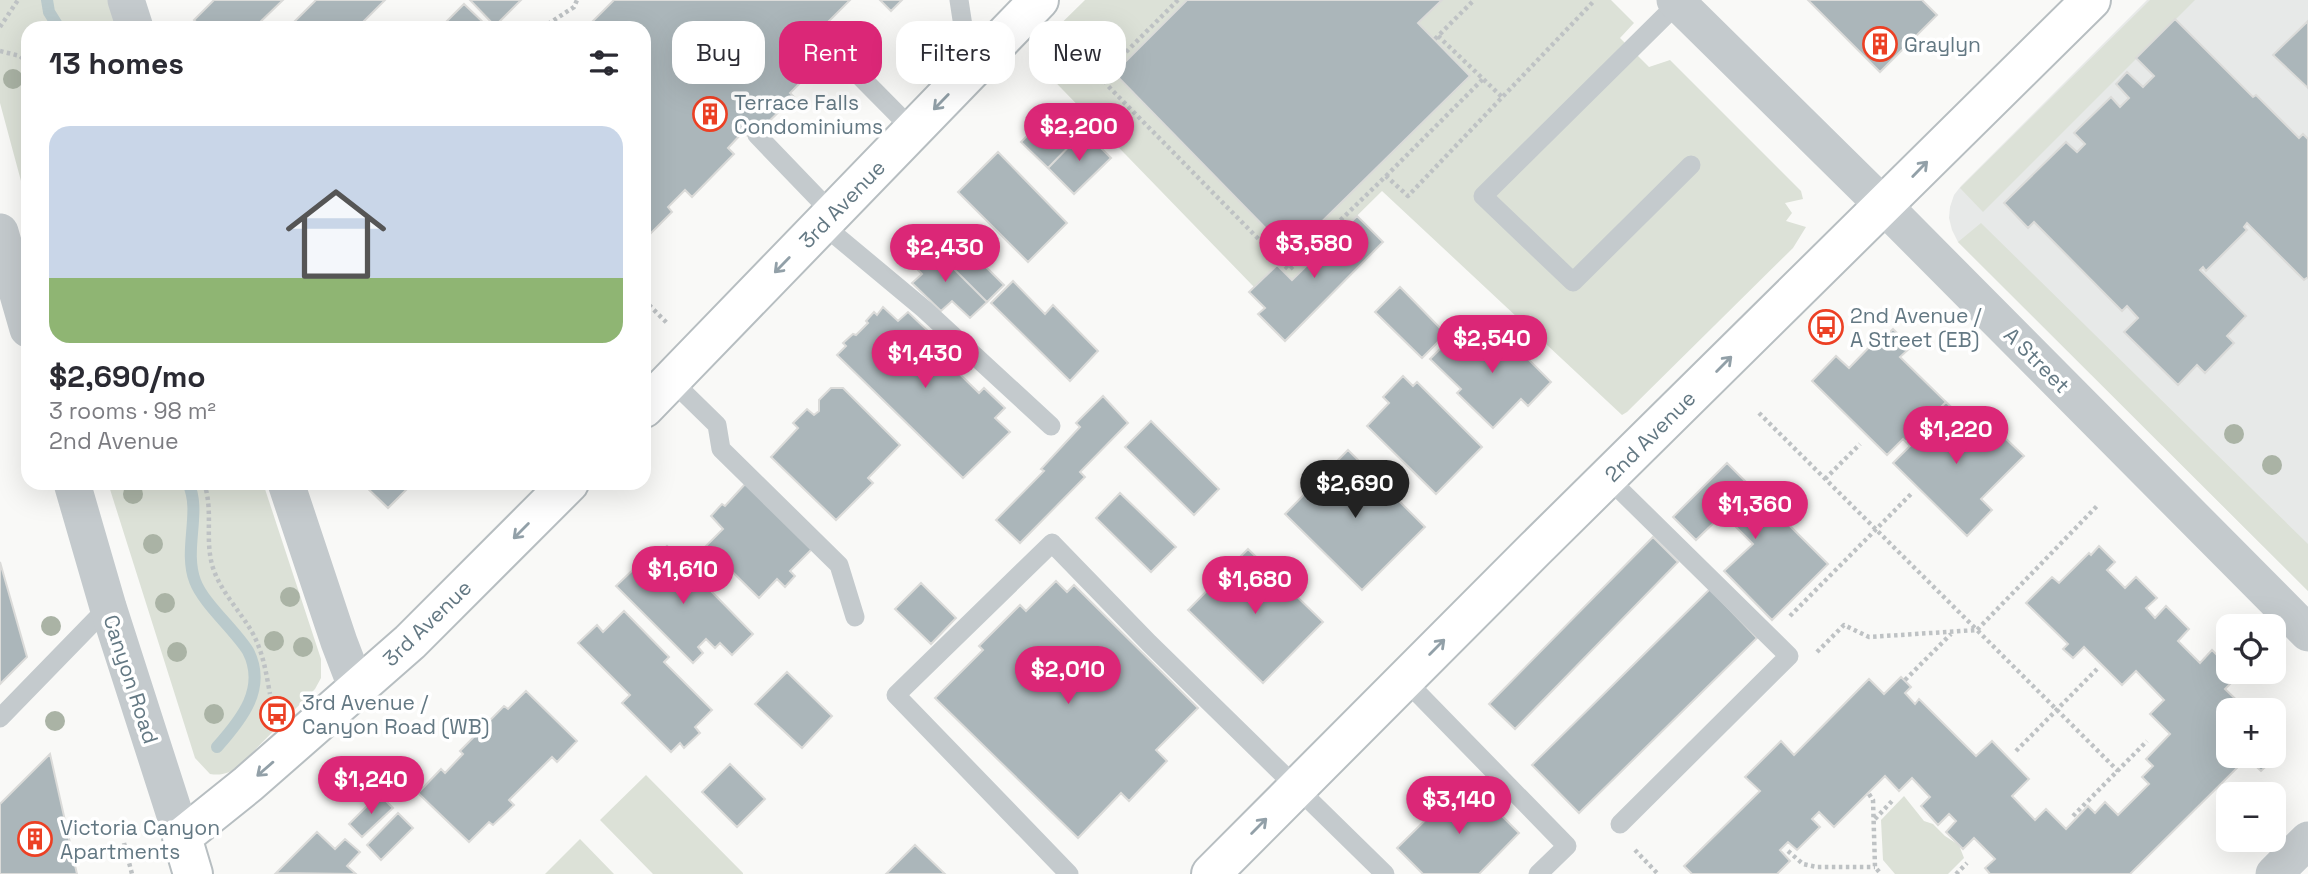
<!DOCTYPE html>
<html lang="en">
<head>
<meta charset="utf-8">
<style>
	:root { --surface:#fff; --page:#f7f7f7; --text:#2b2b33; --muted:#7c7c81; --line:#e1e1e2; --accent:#db2777 }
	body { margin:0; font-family:"Space Grotesk",sans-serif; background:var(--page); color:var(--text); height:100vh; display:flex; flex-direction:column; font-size:26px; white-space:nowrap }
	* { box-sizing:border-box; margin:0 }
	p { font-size:23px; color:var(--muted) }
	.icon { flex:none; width:38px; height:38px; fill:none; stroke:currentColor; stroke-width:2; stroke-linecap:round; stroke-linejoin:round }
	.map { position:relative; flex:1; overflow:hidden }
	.sheet { position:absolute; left:21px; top:21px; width:630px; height:469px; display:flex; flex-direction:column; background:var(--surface); border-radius:21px; box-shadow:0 7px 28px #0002 }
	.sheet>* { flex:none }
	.banner { position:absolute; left:672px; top:21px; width:665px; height:63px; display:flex; gap:14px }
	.buttons { position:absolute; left:2216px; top:614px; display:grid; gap:14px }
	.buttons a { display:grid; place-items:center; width:70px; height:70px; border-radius:14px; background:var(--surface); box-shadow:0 7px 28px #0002; font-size:35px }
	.price { position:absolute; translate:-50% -60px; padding:0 16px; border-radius:24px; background:var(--accent); color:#fff; font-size:23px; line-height:46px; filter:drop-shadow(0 2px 4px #0008) }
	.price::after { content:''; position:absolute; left:50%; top:42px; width:21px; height:16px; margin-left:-10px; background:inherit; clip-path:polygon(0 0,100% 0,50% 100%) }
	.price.selected { background:#222; color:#fff }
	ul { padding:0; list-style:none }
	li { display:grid; align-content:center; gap:14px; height:371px; padding:0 28px }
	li+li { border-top:2px solid var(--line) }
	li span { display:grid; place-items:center; height:217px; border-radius:21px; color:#555 }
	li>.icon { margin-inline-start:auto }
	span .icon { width:126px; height:126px; fill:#fffc; stroke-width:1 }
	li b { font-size:30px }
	h2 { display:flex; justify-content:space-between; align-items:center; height:84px; padding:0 28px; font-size:30px }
	.tag { padding:0 24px; border-radius:21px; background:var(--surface); box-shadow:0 7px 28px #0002; font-size:24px; line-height:63px }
	.tag.selected { background:var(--accent); color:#fff }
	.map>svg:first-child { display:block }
	.built { fill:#e7e9e8 }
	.green { fill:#dce1d7 }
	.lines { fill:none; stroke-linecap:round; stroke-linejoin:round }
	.stream { stroke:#bacacc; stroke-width:12 }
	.building { fill:#abb6ba; stroke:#dbdbd9; stroke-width:2 }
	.secondary-casing { stroke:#b7bec1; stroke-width:42 }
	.path { stroke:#bec2c4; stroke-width:4.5; stroke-dasharray:3.5 3.5; stroke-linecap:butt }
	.lane { stroke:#c4cacd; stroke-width:19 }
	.street { stroke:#c4cacd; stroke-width:37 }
	.secondary { stroke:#fff; stroke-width:38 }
	.tree { fill:#aab3a5 }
	.oneway { stroke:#92a0a8 }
	.labels { text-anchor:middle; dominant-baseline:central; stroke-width:7; stroke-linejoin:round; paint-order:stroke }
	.poi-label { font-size:21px; fill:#637883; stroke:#fff; text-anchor:start }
	.street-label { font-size:21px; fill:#637883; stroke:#fff }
</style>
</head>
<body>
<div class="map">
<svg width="2308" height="874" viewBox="0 0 2308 874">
	<rect width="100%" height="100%" fill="#f9f9f7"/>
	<!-- built -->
	<path class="built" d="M2147,0H2308V591L1958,242L1952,230L1949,218L1950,207L1954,195L1961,186Z"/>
	<!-- green -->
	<path class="green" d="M0,0H108L117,28H28V207L0,103Z
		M1085,0H1611L1634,23L1620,38L1649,67L1670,60L1801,191L1803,199L1785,203L1792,213L1786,221L1806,227L1793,248L1627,412L1622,415L1382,191L1292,280L1276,265L1254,287L1031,57L1034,50Z
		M2150,0H2195L1983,212L1960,188Z
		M1981,223L2308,544V591L1958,242Z
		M108,483H263L321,659V678L315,689L239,766C229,773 222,776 210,774L195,758Z
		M646,775L743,873V874H653L600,820Z
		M1904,796L1924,821L1933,824L1945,836L1959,845L1964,858L1948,874H1895L1883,860L1881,820Z
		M580,839L614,874H545Z"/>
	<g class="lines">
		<!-- stream -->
		<path class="stream" d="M47,0L49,12L59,28
			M188,483C202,511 183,549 195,581C203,603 234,629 248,651C267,688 242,719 217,747"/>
	</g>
	<!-- building -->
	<path class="building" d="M214,0H283L254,28H202L194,20Z
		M316,0H385L357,28H288Z
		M470,0H521L495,26Z
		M614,0H850L791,59L808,75L790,93L794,97L751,139L743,132L728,148L734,154L692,197L685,190L668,207L672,212L644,240V28H586Z
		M880,0H902L891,11Z
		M1187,0H1442L1418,23L1470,76L1290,253L1114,73Z
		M1808,0H1922L1937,15L1880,72Z
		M464,4L489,28H440Z
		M2175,19L2253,97L2256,95L2299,138L2303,134L2308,139V277L2304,280L2247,223L2244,227L2247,230L2206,271L2203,267L2200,270L2246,316L2227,336L2234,343L2205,373L2197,365L2178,385L2124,332L2138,318L2127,306L2122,311L2034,222L2028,228L2004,203L2066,142L2077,152L2085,144L2074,133L2111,97L2120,107L2129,98L2116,84L2127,72L2143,87L2154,76L2136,58Z
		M2308,21V88L2273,55Z
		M1058,105L1084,131L1048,168L1021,142Z
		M1084,131L1111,158L1074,194L1048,168Z
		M998,152L1067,223L1028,262L958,192Z
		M1357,216L1383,242L1285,341L1258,314L1265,308L1249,292L1277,265L1292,280Z
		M947,226L958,237L966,229L995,258L986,267L1004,285L987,302L929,244Z
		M929,244L987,302L970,318L952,301L941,311L912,283L922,274L911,263Z
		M1013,281L1045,314L1053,305L1098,351L1070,381L991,303Z
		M1400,287L1446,334L1422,358L1375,312Z
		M883,307L898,321L908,312L929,332L923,338L979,393L984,388L1005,408L995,418L1010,432L963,478L837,355L846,346L843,343L853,334L856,335L868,323L866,321L874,312L877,315Z
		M1893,329L1911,347L1900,357L1946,402L1906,442L1903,439L1887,455L1812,381L1836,356L1849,368L1880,336L1883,339Z
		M1459,330L1484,355L1504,335L1509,340L1514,334L1534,354L1529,360L1551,382L1528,406L1521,399L1493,428L1457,393L1461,389L1430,359Z
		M1403,376L1413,386L1417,382L1482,447L1436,494L1367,426L1389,403L1383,397Z
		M831,388H843L900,445L868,478L873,483L836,520L771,457L798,428L793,423L807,409L814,415L819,411V400Z
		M1103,396L1128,423L1080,472L1085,477L1020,543L996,520L1044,471L1041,469L1080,427L1076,423Z
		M1946,402L1992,447L2003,436L2024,456L1981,499L1992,510L1967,536L1893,463L1910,446L1906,442Z
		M1151,421L1219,489L1194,515L1125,447Z
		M1348,450L1425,527L1362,590L1285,514Z
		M1727,463L1828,564L1772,620L1724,571L1753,544L1723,514L1696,540L1673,517Z
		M362,483H413L388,508Z
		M746,483L812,549L790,571L795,576L785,587L777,579L759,598L706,546L723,529L711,516L722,504L725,506Z
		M1120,493L1176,547L1151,572L1096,518Z
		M1653,537L1678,562L1515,729L1489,704Z
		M667,546L753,634L732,655L720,643L715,648L706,639L698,647L703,653L693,663L616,586L640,563L645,568Z
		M2099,546L2115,562L2107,570L2125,588L2136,577L2157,598L2146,608L2155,618L2166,606L2189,629L2178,641L2200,663L2212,650L2228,666V672H2234L2238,676L2225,689L2247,710H2228V756H2273V750L2278,755L2261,771L2247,758L2130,874H1990L1985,868L1995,859L1974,838L1963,849L1946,832L1956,821L1949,814L1938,825L1921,806L1930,797L1912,778L1899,791L1885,776L1834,827L1819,812L1812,819L1820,827L1797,850L1788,842L1780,850L1790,861L1777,874H1692L1684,866L1760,791L1745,777L1781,741L1794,755L1869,679L1884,694L1901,677L1911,687L1905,693L1915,704L1919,699L1976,756L1992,741L2029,779L2012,796L2035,820L2046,809L2066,829L2088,806L2095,813L2105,802L2118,815L2149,784L2142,777L2153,766L2146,759L2170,734L2150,714L2164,700L2136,671L2122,685L2084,647L2073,658L2063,649L2068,644L2026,603L2052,577L2059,583L2089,553L2091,555Z
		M1248,549L1323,622L1263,683L1188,610Z
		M0,562L27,657L0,684Z
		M1056,581L1067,592L1074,585L1198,708L1156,750L1167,761L1129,801L1121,793L1078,838L935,698L983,650L979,646L1020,605L1026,611Z
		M921,583L956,618L931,644L895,609Z
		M1710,589L1757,638L1579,813L1532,765Z
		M624,611L669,657L664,662L712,710L695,727L700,733L684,748L680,743L671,752L622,703L630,695L578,643L597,625L603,632Z
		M787,672L832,716L802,748L755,704Z
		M526,691L577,741L557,762L552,757L509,800L514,805L493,825L489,822L469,842L418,793L441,769L445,773L463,754L460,751L504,706L508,709Z
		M50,754L77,874H0V804Z
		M730,764L765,799L737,827L702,792Z
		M1466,780L1519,833L1479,874H1423L1397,848Z
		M379,794L393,808L362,837L349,824Z
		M398,813L413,828L381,860L367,845Z
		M317,832L335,849L345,839L360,852L347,866L356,874L276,873Z
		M915,845L945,874H886Z"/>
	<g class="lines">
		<!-- secondary casing -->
		<g class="secondary-casing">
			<path id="secondary" d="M644,408L1039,0
				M193,874L182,837L248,784L410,642L569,483
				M1211,874L1535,549L2091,0"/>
		</g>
		<!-- path -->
		<path class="path" d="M1178,0L1103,75L1107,85L1289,270L1386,176L1408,196L1593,2
			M0,27L18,0
			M542,28L574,7L577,0
			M1062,30L1103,75
			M1438,36L1502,97
			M1435,39L1474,0
			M0,51L20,56L28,63
			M1386,176L1483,79
			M644,300L668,324
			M1759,413L1977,630L2097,506
			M1825,479L1860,444
			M204,483C214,512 204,539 213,568C221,592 240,611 252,632C263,652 266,672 270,694
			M1790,616L1911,494
			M1817,652L1844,625L1869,637L1977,630L2118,771
			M1905,680L1951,634
			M2016,751L2097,669
			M1869,794L1873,800L1875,867L1881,874
			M2073,816L2147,741
			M1875,819L1893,800
			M124,843L132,874
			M1635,850L1658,874
			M1788,851L1803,864L1817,867H1875
			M1956,874L1967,863"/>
		<!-- lane -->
		<path class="lane" d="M959,0L970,72
			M1678,3L1483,196L1573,282L1691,165
			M827,43L913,130
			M757,135L832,213
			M822,224L924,309L1051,426
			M671,380L717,425L721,449L839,565L855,617
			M1608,478L1789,656L1620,824
			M1404,679L1567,846L1538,874
			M0,718L108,607
			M1069,874L896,695L1052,543L1149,643L1385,874"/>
		<!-- street -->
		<path class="street" d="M126,0L135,28
			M1675,0L1884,206L2308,633
			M0,232L28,329
			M72,483L108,607L182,837
			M286,483L339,642L357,689
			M2274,874L2308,840"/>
		<!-- secondary -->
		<use href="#secondary" class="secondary"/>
	</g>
	<!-- trees -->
	<g class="tree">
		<circle cx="13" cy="79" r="10"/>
		<circle cx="2234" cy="434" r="10"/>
		<circle cx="2272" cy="465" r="10"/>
		<circle cx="133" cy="494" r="10"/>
		<circle cx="153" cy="544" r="10"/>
		<circle cx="290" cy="597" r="10"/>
		<circle cx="165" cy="603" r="10"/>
		<circle cx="51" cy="626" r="10"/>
		<circle cx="274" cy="641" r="10"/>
		<circle cx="303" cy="647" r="10"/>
		<circle cx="177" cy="652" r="10"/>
		<circle cx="214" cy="714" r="10"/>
		<circle cx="55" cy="721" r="10"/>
	</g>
	<!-- one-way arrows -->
	<defs><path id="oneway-shaft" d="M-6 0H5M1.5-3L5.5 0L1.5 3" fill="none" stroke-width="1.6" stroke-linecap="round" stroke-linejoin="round" transform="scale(1.75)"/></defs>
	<g class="oneway">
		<use href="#oneway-shaft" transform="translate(941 102) rotate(134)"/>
		<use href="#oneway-shaft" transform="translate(1920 169) rotate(-46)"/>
		<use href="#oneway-shaft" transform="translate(782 265) rotate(134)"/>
		<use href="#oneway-shaft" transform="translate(1724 364) rotate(-45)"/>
		<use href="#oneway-shaft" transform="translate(521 531) rotate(135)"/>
		<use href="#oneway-shaft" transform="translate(1437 647) rotate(-45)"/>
		<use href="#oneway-shaft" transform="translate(265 769) rotate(139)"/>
		<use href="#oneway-shaft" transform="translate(1259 826) rotate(-45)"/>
	</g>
	<!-- icons -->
	<defs>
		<g id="building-ring" transform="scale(1.75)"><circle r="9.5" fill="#fff" stroke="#ec4024" stroke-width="1.5"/><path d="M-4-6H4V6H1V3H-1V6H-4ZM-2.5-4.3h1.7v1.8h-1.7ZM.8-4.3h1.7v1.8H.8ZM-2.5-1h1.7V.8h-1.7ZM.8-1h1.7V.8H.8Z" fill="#ec4024"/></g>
		<g id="bus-ring" transform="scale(1.75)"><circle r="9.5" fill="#fff" stroke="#ec4024" stroke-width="1.5"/><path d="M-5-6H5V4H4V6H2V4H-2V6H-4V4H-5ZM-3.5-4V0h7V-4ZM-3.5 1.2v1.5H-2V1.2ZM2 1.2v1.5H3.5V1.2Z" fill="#ec4024"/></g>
	</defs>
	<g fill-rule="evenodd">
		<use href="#building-ring" x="1880" y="44"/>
		<use href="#building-ring" x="710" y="114"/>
		<use href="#bus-ring" x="1826" y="327"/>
		<use href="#bus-ring" x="277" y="714"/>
		<use href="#building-ring" x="35" y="839"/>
	</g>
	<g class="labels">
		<!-- poi labels -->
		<g class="poi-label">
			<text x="1904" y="44">Graylyn</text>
			<text x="734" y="102">Terrace Falls<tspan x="734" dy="24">Condominiums</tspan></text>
			<text x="1850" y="315">2nd Avenue /<tspan x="1850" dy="24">A Street (EB)</tspan></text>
			<text x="302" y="702">3rd Avenue /<tspan x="302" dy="24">Canyon Road (WB)</tspan></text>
			<text x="60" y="827">Victoria Canyon<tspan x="60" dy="24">Apartments</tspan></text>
		</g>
		<!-- street labels -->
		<g class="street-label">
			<text transform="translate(842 204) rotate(-46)">3rd Avenue</text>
			<text transform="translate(2037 360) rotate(45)">A Street</text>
			<text transform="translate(1650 436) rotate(-45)">2nd Avenue</text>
			<text transform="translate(427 623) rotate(-44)">3rd Avenue</text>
			<text transform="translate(131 679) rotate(72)">Canyon Road</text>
		</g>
	</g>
</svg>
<div class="buttons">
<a><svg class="icon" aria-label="locate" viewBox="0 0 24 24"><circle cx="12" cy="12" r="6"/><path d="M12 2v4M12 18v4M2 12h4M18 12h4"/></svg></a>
<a>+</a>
<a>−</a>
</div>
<b class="price" style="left:1079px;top:163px">$2,200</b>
<b class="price" style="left:1314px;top:280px">$3,580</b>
<b class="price" style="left:945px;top:284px">$2,430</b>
<b class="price" style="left:1492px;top:375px">$2,540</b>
<b class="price" style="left:925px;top:390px">$1,430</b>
<b class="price" style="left:1956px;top:466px">$1,220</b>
<b class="price selected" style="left:1355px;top:520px">$2,690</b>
<b class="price" style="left:1755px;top:541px">$1,360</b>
<b class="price" style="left:683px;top:606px">$1,610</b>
<b class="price" style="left:1255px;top:616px">$1,680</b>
<b class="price" style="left:1068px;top:706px">$2,010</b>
<b class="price" style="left:371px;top:816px">$1,240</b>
<b class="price" style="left:1459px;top:836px">$3,140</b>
<div class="banner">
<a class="tag">Buy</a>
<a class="tag selected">Rent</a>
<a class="tag">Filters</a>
<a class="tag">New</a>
</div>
<section class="sheet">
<h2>13 homes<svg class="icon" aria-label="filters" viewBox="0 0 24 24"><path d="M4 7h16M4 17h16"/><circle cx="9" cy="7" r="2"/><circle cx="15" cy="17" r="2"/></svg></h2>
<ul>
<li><span style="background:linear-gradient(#c9d6e8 70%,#8fb573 0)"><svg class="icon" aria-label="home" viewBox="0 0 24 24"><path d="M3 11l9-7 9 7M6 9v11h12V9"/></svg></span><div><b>$2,690/mo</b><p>3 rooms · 98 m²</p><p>2nd Avenue</p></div></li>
</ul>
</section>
</div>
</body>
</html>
